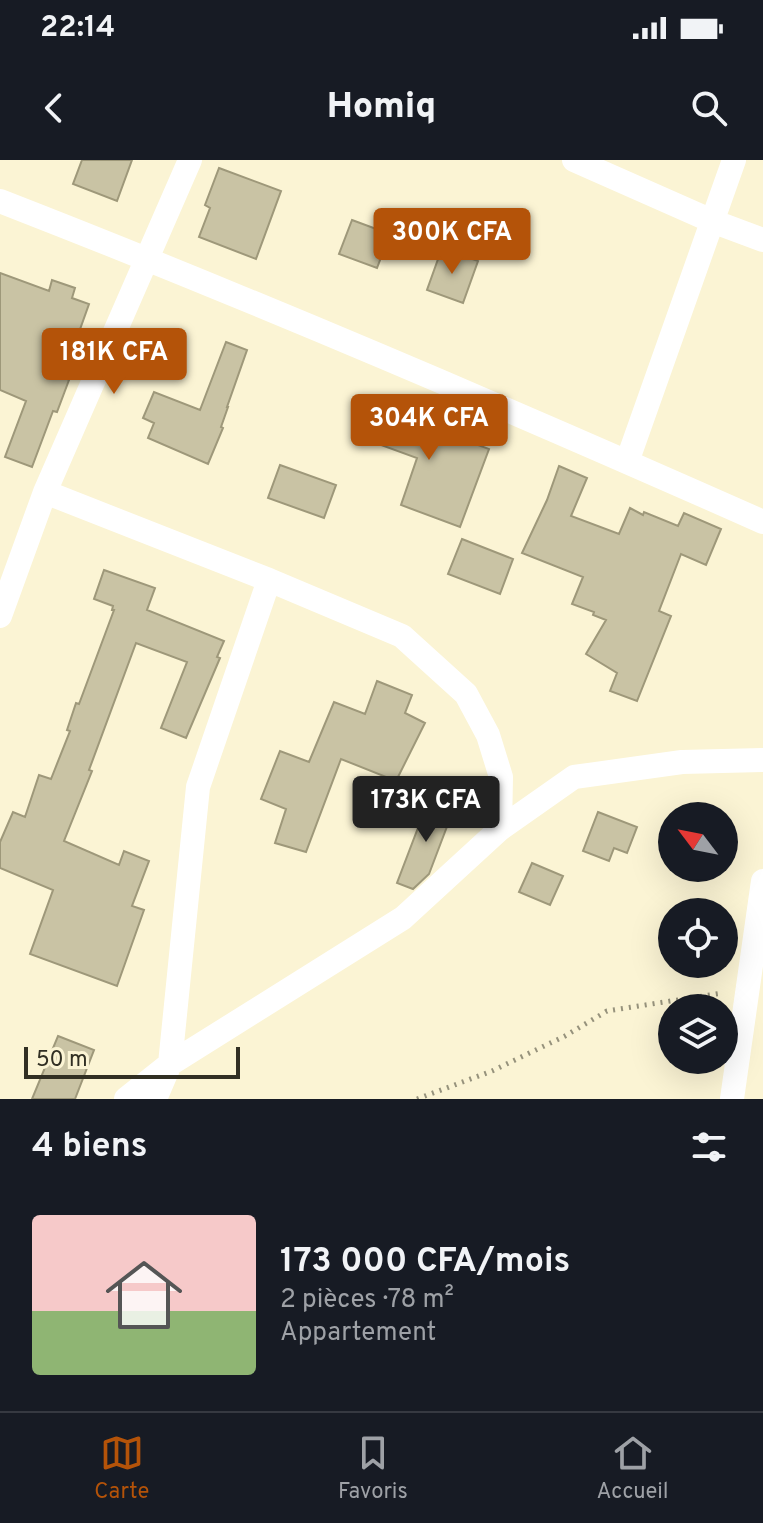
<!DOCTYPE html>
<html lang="fr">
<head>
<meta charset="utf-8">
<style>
	:root { --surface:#171b24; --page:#242831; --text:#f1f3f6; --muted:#9ea1a6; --line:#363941; --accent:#b45309 }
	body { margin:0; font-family:Overpass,sans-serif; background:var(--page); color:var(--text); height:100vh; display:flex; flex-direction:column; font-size:30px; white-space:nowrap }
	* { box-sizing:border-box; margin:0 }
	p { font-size:26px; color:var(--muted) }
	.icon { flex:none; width:44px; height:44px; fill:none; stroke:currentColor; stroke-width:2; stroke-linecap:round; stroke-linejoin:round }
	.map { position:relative; height:939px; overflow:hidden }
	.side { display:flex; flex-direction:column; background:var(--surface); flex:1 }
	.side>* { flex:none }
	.needle { width:52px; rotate:302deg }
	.fabs { position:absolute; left:658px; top:642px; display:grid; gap:16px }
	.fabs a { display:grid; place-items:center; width:80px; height:80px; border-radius:50%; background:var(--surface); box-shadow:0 8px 32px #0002; font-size:40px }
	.scale { position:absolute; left:24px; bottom:20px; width:216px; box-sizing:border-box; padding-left:8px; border:4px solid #312f23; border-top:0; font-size:22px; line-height:28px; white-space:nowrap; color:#312f23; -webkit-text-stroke:6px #fbf4d4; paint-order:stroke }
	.price { position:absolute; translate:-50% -68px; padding:0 18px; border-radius:8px; background:var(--accent); color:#fff; font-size:26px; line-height:52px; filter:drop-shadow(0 2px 4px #0008) }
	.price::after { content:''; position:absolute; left:50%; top:48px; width:24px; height:18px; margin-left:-12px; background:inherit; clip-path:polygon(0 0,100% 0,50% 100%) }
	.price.active { background:#222; color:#fff }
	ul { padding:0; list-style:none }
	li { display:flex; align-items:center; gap:24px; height:200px; padding:0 32px }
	li span { display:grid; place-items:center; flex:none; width:224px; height:160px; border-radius:8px; color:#555 }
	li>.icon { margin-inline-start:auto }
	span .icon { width:96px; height:96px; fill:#fffc; stroke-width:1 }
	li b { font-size:34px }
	h2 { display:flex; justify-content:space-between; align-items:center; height:96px; padding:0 32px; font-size:34px }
	.status { display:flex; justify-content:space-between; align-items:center; height:56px; padding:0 40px; background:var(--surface); direction:ltr }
	.status svg { height:22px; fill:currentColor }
	header { display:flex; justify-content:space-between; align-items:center; height:104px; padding:0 32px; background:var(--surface); font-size:36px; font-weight:800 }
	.tab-bar { display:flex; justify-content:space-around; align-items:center; height:112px; border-top:2px solid var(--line); background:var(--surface); font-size:22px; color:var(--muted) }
	.tab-bar a { display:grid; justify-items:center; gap:4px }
	.tab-bar .active { color:var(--accent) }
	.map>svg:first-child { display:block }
	.building { fill:#c9c3a4; stroke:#9e987a; stroke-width:2 }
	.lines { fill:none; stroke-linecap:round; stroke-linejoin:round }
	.path { stroke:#96927c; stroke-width:5; stroke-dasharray:2 6; stroke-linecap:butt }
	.street { stroke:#fff; stroke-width:24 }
</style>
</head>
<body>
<div class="status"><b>22:14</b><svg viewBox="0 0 49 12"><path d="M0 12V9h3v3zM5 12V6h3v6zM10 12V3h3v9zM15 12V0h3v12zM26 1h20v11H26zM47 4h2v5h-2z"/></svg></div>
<header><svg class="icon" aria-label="back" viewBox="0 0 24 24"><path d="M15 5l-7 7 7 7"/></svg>Homiq<svg class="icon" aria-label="search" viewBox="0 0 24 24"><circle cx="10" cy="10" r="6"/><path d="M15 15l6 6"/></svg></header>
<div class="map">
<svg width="763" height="939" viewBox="0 0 763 939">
	<rect width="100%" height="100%" fill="#fbf4d4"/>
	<!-- building -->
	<path class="building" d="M82,0H132L117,41L73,24Z
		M219,8L281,31L256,99L199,77L210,48L205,45Z
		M352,60L390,74L377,108L339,94Z
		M442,88L478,101L463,143L427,130Z
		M0,113L49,131L52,120L75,128L72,138L89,144L63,217L69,220L57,252L53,251L32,307L5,297L26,241L0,230Z
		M226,182L247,190L227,247H228L221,267L223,268L208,304L148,278L154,263L143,258L154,232L200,250Z
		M374,236L404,247L400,256L489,289L460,367L401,345L417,298L359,277Z
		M280,305L336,325L324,358L268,338Z
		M559,306L587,318L571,356L619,374L630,348L643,355L644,352L678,366L684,353L721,369L706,405L681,394L659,451L671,456L637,541L610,531L617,513L586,494L606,460L593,455L594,452L572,444L583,417L522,393L547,340Z
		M462,379L513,399L500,434L448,414Z
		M104,410L155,428L147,450L224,481L217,497L220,498L186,578L161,568L187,502L136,483L89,610L92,611L64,681L119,705L124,691L149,701L132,746L144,750L117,826L30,794L53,730L0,708V682L13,652L25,657L39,615L51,619L70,571L67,570L76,543L79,544L114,450H112L113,446L94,439Z
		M377,521L412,535L405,553L425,563L396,621L341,599L306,692L275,683L286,649L261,639L280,591L309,602L334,542L365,554Z
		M429,639L454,648L429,714L413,729L397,723Z
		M598,652L637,667L627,693L614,688L609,701L583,691Z
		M532,703L563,716L550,745L519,732Z
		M58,876L94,890L75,939H32Z"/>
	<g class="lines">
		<!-- path -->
		<path class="path" d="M417,939L492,911L565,876L607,851L722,833"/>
		<!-- street -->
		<path class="street" d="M574,0L712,61L763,80
			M0,41C257,141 511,250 763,362
			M627,302L734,0
			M45,332L269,420
			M0,456L45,332L190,0
			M126,939L170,904L198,627L269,420L402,476L466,534L488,575L501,617L500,669
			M155,939L170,904L403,758L500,669L574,617L682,602L763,600
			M732,939L763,721"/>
	</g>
</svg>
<div class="fabs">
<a><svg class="needle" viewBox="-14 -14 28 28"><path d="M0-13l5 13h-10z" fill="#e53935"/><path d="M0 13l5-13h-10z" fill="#9ea1a6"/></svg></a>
<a><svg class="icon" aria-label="locate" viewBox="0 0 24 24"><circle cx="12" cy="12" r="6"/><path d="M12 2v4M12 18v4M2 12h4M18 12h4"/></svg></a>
<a><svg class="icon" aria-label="layers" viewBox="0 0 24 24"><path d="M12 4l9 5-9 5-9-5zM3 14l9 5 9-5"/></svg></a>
</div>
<div class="scale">50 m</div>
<b class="price" style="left:452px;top:116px">300K CFA</b>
<b class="price" style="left:114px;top:236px">181K CFA</b>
<b class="price" style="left:429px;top:302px">304K CFA</b>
<b class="price active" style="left:426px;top:684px">173K CFA</b>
</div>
<section class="side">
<h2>4 biens<svg class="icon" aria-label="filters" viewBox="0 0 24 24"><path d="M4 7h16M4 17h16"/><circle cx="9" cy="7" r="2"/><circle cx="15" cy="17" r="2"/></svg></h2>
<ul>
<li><span style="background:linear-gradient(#f6c9c9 60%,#8fb573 0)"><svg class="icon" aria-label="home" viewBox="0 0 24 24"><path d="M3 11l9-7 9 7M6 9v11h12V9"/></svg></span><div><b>173 000 CFA/mois</b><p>2 pièces · 78 m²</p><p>Appartement</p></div></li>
</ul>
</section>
<nav class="tab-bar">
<a class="active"><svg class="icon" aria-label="map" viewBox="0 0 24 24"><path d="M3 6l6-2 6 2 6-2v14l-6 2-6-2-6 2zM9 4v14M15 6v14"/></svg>Carte</a>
<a><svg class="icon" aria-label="saved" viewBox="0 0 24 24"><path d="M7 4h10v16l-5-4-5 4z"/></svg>Favoris</a>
<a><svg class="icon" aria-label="home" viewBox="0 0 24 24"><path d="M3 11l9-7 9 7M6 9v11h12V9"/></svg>Accueil</a>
</nav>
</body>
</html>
